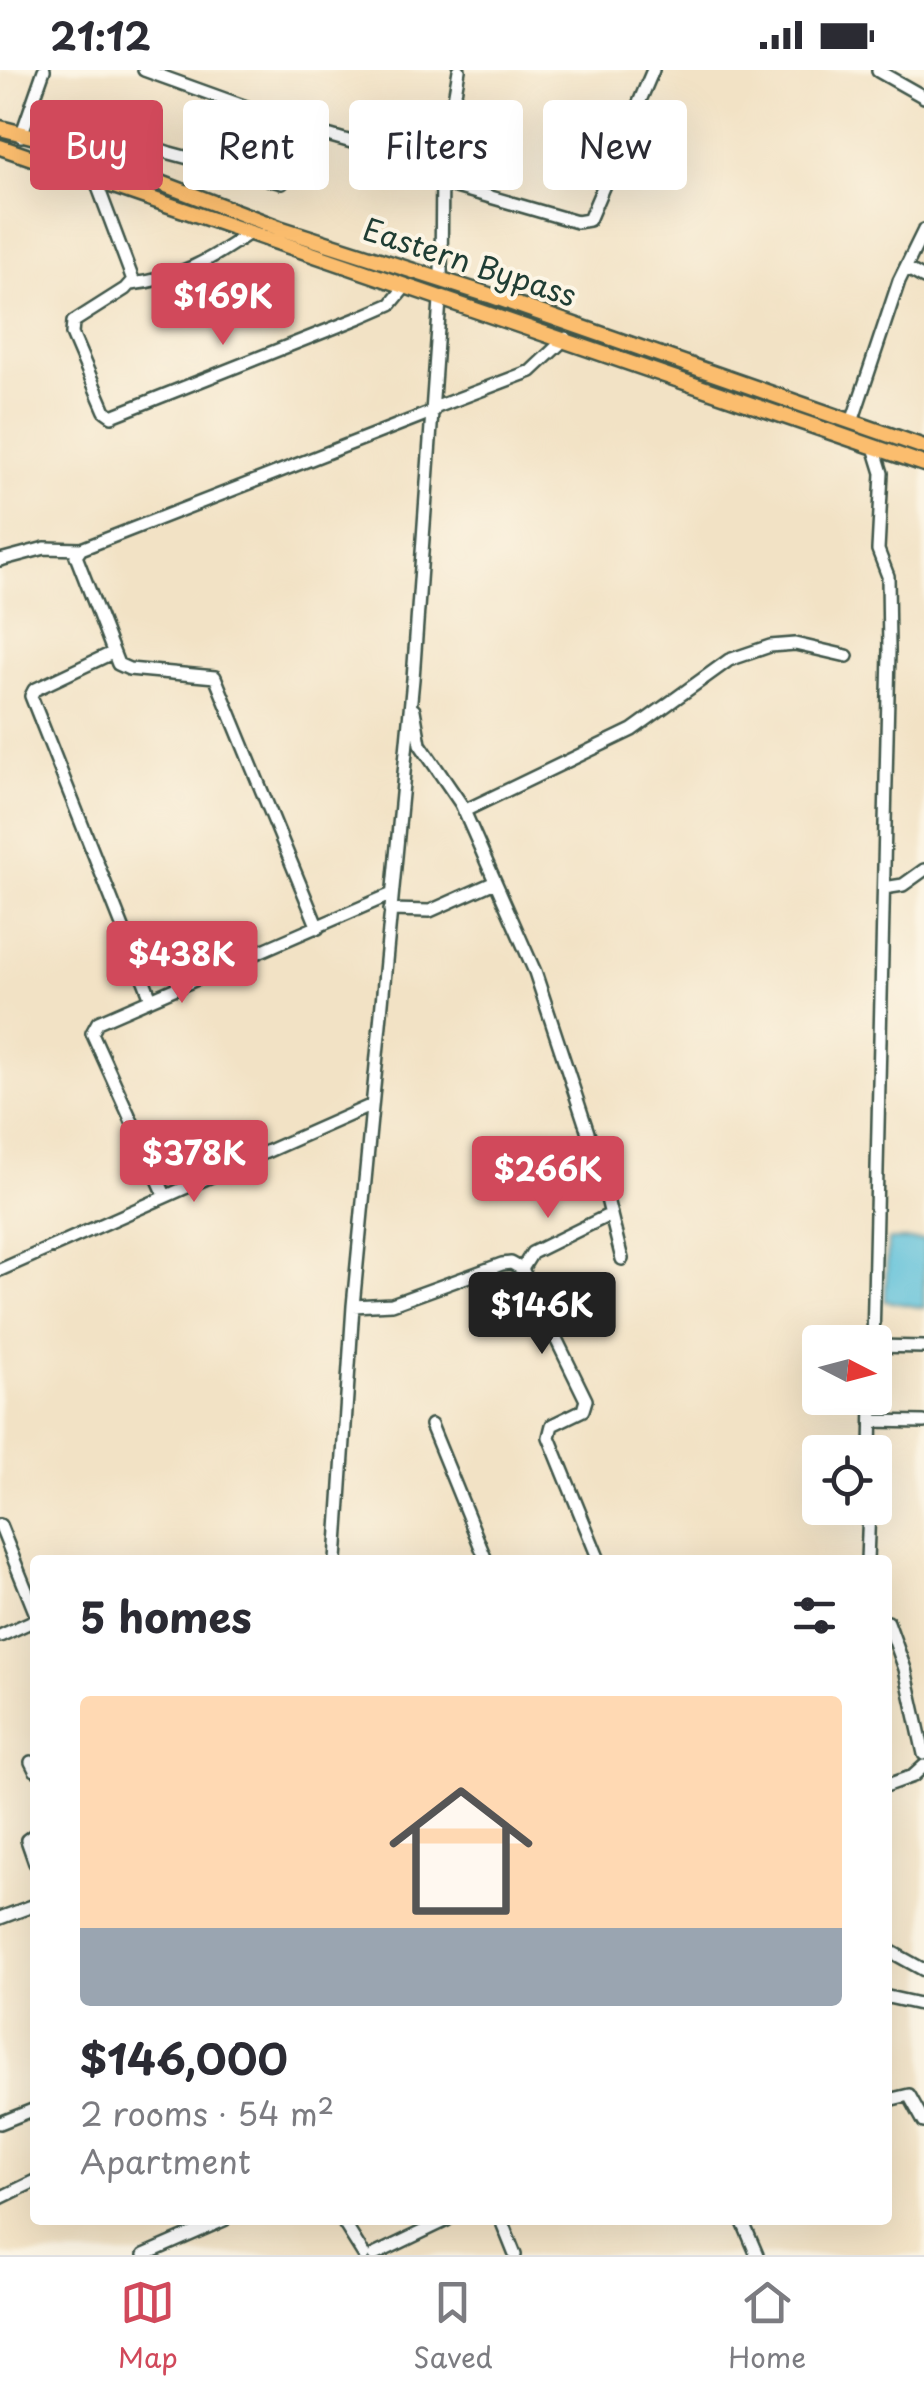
<!DOCTYPE html>
<html lang="en">
<head>
<meta charset="utf-8">
<style>
	:root { --surface:#fff; --page:#f2f2f3; --text:#2b2b33; --muted:#7c7c81; --line:#e1e1e2; --accent:#d1495b }
	body { margin:0; font-family:"Playpen Sans",sans-serif; background:var(--page); color:var(--text); height:100vh; display:flex; flex-direction:column; font-size:38px; white-space:nowrap }
	* { box-sizing:border-box; margin:0 }
	p { font-size:32px; color:var(--muted) }
	.icon { flex:none; width:55px; height:55px; fill:none; stroke:currentColor; stroke-width:2; stroke-linecap:round; stroke-linejoin:round }
	.map { position:relative; flex:1; overflow:hidden }
	.panel { position:absolute; left:30px; top:1485px; width:862px; height:670px; display:flex; flex-direction:column; background:var(--surface); border-radius:10px; box-shadow:0 10px 40px #0002 }
	.panel>* { flex:none }
	.top-card { position:absolute; left:30px; top:30px; width:865px; height:90px; display:flex; gap:20px }
	.needle { width:65px; rotate:96deg }
	.fabs { position:absolute; left:802px; top:1255px; display:grid; gap:20px }
	.fabs a { display:grid; place-items:center; width:90px; height:90px; border-radius:10px; background:var(--surface); box-shadow:0 10px 40px #0002; font-size:50px }
	.price { position:absolute; translate:-50% -85px; padding:0 22px; border-radius:10px; background:var(--accent); color:#fff; font-size:32px; line-height:65px; filter:drop-shadow(0 2px 5px #0008) }
	.price::after { content:''; position:absolute; left:50%; top:60px; width:30px; height:22px; margin-left:-15px; background:inherit; clip-path:polygon(0 0,100% 0,50% 100%) }
	.price.selected { background:#222; color:#fff }
	ul { padding:0; list-style:none }
	li { display:grid; align-content:center; gap:20px; height:530px; padding:0 50px }
	li span { display:grid; place-items:center; height:310px; border-radius:10px; color:#555 }
	li>.icon { margin-inline-start:auto }
	span .icon { width:180px; height:180px; fill:#fffc; stroke-width:1 }
	li b { font-size:42px }
	h2 { display:flex; justify-content:space-between; align-items:center; height:120px; padding:0 50px; font-size:42px }
	.tag { padding:0 35px; border-radius:10px; background:var(--surface); box-shadow:0 10px 40px #0002; font-size:35px; line-height:90px }
	.tag.selected { background:var(--accent); color:#fff }
	.status { display:flex; justify-content:space-between; align-items:center; height:70px; padding:0 50px; background:var(--surface); direction:ltr }
	.status svg { height:28px; fill:currentColor }
	.tabs { display:flex; justify-content:space-around; align-items:center; height:140px; border-top:2px solid var(--line); background:var(--surface); font-size:28px; color:var(--muted) }
	.tabs a { display:grid; justify-items:center; gap:5px }
	.tabs .selected { color:var(--accent) }
	.map>svg:first-child { display:block }
	.water { fill:#5bbfd9; stroke:#3d7e86; stroke-width:2.5 }
	.lines { fill:none; stroke-linecap:round; stroke-linejoin:round }
	.minor-casing { stroke:#3f564a; stroke-width:16 }
	.major-casing { stroke:#3f564a; stroke-width:19 }
	.minor { stroke:#fff; stroke-width:11 }
	.major { stroke:#fbbd6e; stroke-width:14 }
	.labels { text-anchor:middle; dominant-baseline:central; stroke-width:8; stroke-linejoin:round; paint-order:stroke }
	.street-label { font-size:30px; fill:#1f3d34; stroke:#fcf5e5 }
</style>
</head>
<body>
<div class="status"><b>21:12</b><svg viewBox="0 0 49 12"><path d="M0 12V9h3v3zM5 12V6h3v6zM10 12V3h3v9zM15 12V0h3v12zM26 1h20v11H26zM47 4h2v5h-2z"/></svg></div>
<div class="map">
<svg width="924" height="2185" viewBox="0 0 924 2185">
	<rect width="100%" height="100%" fill="#fcf5e5"/>
	<filter id="ink" filterUnits="userSpaceOnUse"><feTurbulence type="fractalNoise" baseFrequency=".01" numOctaves="2"/><feDisplacementMap in="SourceGraphic" scale="20" xChannelSelector="R" yChannelSelector="G"/><feConvolveMatrix kernelMatrix="1 2 1 2 8 2 1 2 1" color-interpolation-filters="sRGB"/></filter>
	<filter id="wash" filterUnits="userSpaceOnUse"><feTurbulence type="fractalNoise" baseFrequency=".0048" numOctaves="4" result="noise"/><feDisplacementMap in="SourceGraphic" scale="40" xChannelSelector="R" yChannelSelector="G"/><feGaussianBlur stdDeviation="2.25" result="paint"/><feColorMatrix in="noise" values="0 0 0 0 0 0 0 0 0 0 0 0 0 0 0 0 0 1.4 0 .05"/><feComposite in="paint" operator="in"/></filter>
	<g filter="url(#wash)">
		<rect width="100%" height="100%" fill="#f2e2c5"/>
		<!-- water -->
		<path class="water" d="M888,1170H924V1238L885,1231Z"/>
	</g>
	<g filter="url(#ink)">
		<g class="lines">
			<!-- minor casing -->
			<g class="minor-casing">
				<path id="minor" d="M144,0L310,60L442,98
					M878,1L924,27
					M32,36L170,83L282,113
					M21,66L44,0
					M95,109L133,210L125,219L73,252L72,264L105,341L112,346L361,247L391,234L405,217
					M442,113L577,152L589,150L653,0
					M906,198L924,208
					M441,210L442,98L459,0
					M131,214C178,209 210,190 248,164
					M434,338L531,301L566,268
					M852,352L899,211L924,160
					M0,490L45,478L81,479
					M112,583L34,620L31,626L150,926
					M414,640L420,674L461,734L535,902L598,1093L622,1189
					M464,741L632,660L729,590L770,576L795,574L847,586
					M884,818L903,815L924,800
					M390,840L430,841L495,812
					M318,858L215,607L129,599L118,594L76,486L81,479L434,341
					M165,1125L92,963L98,952L392,824
					M522,1199L532,1183L611,1144
					M0,1200L372,1035
					M353,1236L392,1234L502,1194L511,1193L522,1199L586,1330L583,1340L552,1355L549,1367L599,1490
					M873,1272L889,581L888,506L878,480L882,403L874,377
					M875,1276L924,1277
					M872,1351L924,1352
					M431,1355L486,1490
					M871,1382L872,1328
					M0,1455L35,1542
					M336,1490L353,1236L413,609L440,230
					M867,1490L869,1438
					M888,1552L905,1599L924,1684
					M0,1566L35,1550
					M31,1692L35,1700
					M888,1715L913,1706L924,1696
					M35,1764L27,1770L35,1793
					M0,1848L35,1835
					M888,1880L924,1900
					M888,1927L924,1935
					M888,2030L909,2025L924,2052
					M0,2053L35,2039
					M0,2128L35,2111
					M342,2150L364,2185
					M501,2150L515,2185
					M742,2150L757,2185
					M144,2185L224,2150
					M374,2185L447,2150"/>
			</g>
			<!-- major casing -->
			<g class="major-casing">
				<path id="major" d="M0,58L51,71L279,158L489,225L924,377
					M0,77L924,394"/>
			</g>
			<!-- minor -->
			<use href="#minor" class="minor"/>
			<!-- major -->
			<use href="#major" class="major"/>
		</g>
	</g>
	<g class="labels">
		<!-- street labels -->
		<g class="street-label">
			<text transform="translate(470 191) rotate(18)">Eastern Bypass</text>
		</g>
	</g>
</svg>
<div class="fabs">
<a><svg class="needle" viewBox="-14 -14 28 28"><path d="M0-13l5 13h-10z" fill="#e53935"/><path d="M0 13l5-13h-10z" fill="#7c7c81"/></svg></a>
<a><svg class="icon" aria-label="locate" viewBox="0 0 24 24"><circle cx="12" cy="12" r="6"/><path d="M12 2v4M12 18v4M2 12h4M18 12h4"/></svg></a>
</div>
<b class="price" style="left:223px;top:278px">$169K</b>
<b class="price" style="left:182px;top:936px">$438K</b>
<b class="price" style="left:194px;top:1135px">$378K</b>
<b class="price" style="left:548px;top:1151px">$266K</b>
<b class="price selected" style="left:542px;top:1287px">$146K</b>
<div class="top-card">
<a class="tag selected">Buy</a>
<a class="tag">Rent</a>
<a class="tag">Filters</a>
<a class="tag">New</a>
</div>
<section class="panel">
<h2>5 homes<svg class="icon" aria-label="filters" viewBox="0 0 24 24"><path d="M4 7h16M4 17h16"/><circle cx="9" cy="7" r="2"/><circle cx="15" cy="17" r="2"/></svg></h2>
<ul>
<li><span style="background:linear-gradient(#ffd9b3 75%,#9aa5b1 0)"><svg class="icon" aria-label="home" viewBox="0 0 24 24"><path d="M3 11l9-7 9 7M6 9v11h12V9"/></svg></span><div><b>$146,000</b><p>2 rooms · 54 m²</p><p>Apartment</p></div></li>
</ul>
</section>
</div>
<nav class="tabs">
<a class="selected"><svg class="icon" aria-label="map" viewBox="0 0 24 24"><path d="M3 6l6-2 6 2 6-2v14l-6 2-6-2-6 2zM9 4v14M15 6v14"/></svg>Map</a>
<a><svg class="icon" aria-label="saved" viewBox="0 0 24 24"><path d="M7 4h10v16l-5-4-5 4z"/></svg>Saved</a>
<a><svg class="icon" aria-label="home" viewBox="0 0 24 24"><path d="M3 11l9-7 9 7M6 9v11h12V9"/></svg>Home</a>
</nav>
</body>
</html>
